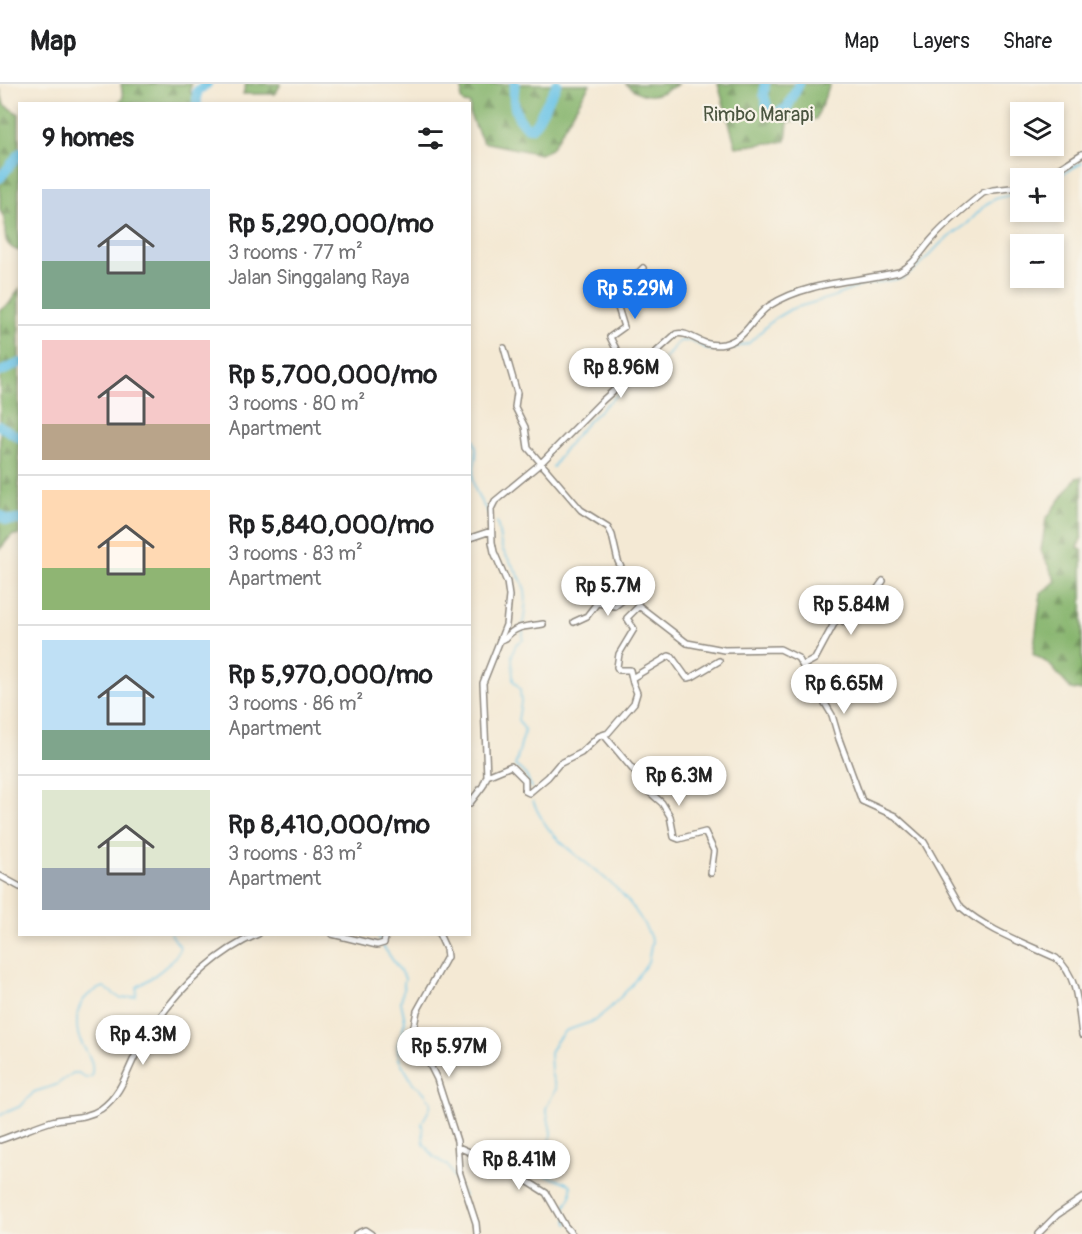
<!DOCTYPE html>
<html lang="en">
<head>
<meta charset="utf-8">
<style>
	:root { --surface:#fff; --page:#f6f6f6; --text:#202124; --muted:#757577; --line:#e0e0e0; --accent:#1a73e8 }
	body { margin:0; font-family:Pangolin,sans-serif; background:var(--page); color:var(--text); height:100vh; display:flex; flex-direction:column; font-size:22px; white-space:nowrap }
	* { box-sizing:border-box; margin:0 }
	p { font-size:20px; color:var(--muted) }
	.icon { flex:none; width:33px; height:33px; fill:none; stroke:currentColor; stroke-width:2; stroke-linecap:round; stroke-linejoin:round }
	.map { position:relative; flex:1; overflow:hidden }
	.panel { position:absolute; left:18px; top:18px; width:453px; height:834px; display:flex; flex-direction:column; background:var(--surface); border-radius:0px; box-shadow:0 3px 9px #0003 }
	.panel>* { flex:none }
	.tools { position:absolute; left:1010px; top:18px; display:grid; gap:12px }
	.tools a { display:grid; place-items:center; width:54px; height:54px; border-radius:0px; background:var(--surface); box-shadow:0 3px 9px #0003; font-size:30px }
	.price { position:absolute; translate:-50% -51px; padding:0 14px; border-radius:21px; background:#fff; color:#222; font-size:20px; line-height:39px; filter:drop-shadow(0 2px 3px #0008) }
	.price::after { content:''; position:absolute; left:50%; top:36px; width:18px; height:14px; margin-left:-9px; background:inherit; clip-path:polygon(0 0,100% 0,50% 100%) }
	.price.active { background:var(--accent); color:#fff }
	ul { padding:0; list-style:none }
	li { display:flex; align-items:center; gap:18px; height:150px; padding:0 24px }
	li+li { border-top:2px solid var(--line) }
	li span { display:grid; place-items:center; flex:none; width:168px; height:120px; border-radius:0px; color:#555 }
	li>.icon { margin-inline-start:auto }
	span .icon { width:72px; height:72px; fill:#fffc; stroke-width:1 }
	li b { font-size:26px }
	h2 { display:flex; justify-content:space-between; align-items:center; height:72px; padding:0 24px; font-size:26px }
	header { display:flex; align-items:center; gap:36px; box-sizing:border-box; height:84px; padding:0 30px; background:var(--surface); border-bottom:2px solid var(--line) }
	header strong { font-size:28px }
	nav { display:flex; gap:33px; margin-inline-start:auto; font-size:21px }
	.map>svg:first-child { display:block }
	.forest { fill:url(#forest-firs); stroke:#59704c; stroke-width:1.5 }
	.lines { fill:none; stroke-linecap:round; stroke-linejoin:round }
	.stream { stroke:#69c3e6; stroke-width:1.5 }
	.river { stroke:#69c3e6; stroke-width:10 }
	.minor-casing { stroke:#908a80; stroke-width:8 }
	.minor { stroke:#fff; stroke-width:5 }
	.labels { text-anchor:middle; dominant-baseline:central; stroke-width:4.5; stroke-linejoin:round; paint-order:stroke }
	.park-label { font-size:20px; fill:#4b5540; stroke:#f7f3e8 }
</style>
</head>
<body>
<header>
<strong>Map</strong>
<nav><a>Map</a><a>Layers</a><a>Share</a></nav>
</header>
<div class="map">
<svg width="1082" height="1150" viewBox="0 0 1082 1150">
	<defs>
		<pattern id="forest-firs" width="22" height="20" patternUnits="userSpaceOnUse" patternTransform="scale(1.5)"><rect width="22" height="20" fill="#87b56e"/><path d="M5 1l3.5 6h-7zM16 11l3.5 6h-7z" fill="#6f935b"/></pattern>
	</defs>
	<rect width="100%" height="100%" fill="#f7f3e8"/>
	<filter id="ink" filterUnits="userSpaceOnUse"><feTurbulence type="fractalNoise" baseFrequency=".0167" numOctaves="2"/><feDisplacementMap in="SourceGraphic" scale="12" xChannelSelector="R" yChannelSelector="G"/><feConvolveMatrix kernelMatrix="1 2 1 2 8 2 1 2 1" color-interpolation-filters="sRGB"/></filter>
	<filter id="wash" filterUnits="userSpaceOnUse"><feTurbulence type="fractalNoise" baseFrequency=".008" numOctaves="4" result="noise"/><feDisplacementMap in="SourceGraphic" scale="24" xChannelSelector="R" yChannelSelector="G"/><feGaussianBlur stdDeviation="1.35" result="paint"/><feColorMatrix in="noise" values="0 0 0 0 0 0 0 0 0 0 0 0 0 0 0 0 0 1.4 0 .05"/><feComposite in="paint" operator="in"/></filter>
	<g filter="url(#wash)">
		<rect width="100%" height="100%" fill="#f4e9d4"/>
		<!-- forest -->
		<path class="forest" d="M121,0H191L190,7L197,19H118L123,14Z
			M246,0H281L275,10H243Z
			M463,0H590L551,65L540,70L483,58L470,31V20L464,19L461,15Z
			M626,0H678C656,12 647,18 626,0Z
			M718,0H830L816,35L788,38L786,57L736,63Z
			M0,5L4,21L19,30V167C0,161 7,148 4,134C4,134 0,126 0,125Z
			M19,205V451H12L0,465V226L9,220Z
			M1082,393V452L1078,464L1082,466V607L1071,605L1049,580L1033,570L1041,509L1056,497L1041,467L1046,435L1076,394Z"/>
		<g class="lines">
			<!-- stream -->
			<path class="stream" d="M1053,97L1067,87L1082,79
				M470,350C483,370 472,376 473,396C474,409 482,419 489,430
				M553,383C578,340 622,305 662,277C670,272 672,262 680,257H691L710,266L731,265L749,259L774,235L791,225L832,213L863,201L903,194L917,184L942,158L967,140L986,120L997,114L1020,109
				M497,438C500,448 499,462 505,470C524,500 530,502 523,540
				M523,546V556L516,560L512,571L513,596L520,605L521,618L518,636L525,646L515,682C524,687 529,694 531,704
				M533,717C549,758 577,769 608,797C627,812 643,835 652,857L648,878L631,902L610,924L594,937L565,947L558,955L550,968L551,989L556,1005L546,1024L551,1048L550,1059L534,1072L531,1079C540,1095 557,1093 571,1101V1112L565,1123L568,1140
				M377,850L381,858
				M383,862L405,894L401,918L405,937L398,961L399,975L413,999L423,1007L431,1018L430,1024L422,1039L424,1060L434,1073L448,1082L464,1112
				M0,1031L21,1022L34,1008L56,1001L73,989H79L85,994L91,993C97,975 82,966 78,950C74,927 80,910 104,903L121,915L136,912L137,903C150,895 177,878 180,863L171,850"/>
			<!-- river -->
			<path class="river" d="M515,0C512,16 514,34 528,44H531L536,39L557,0
				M765,0L764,11L768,26L777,29L787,24L799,0
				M197,20V7L207,0
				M0,94L20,69
				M0,288L20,279
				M0,342L20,354
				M0,431L7,436H20"/>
		</g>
	</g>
	<g filter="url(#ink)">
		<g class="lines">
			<!-- minor casing -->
			<g class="minor-casing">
				<path id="minor" d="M1044,94L1082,70
					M504,264L517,309L515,323L525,343L528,364L581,426L608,443L612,451L618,477L639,522L687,559L724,566L780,565L798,574L832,631L839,655L862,717L895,732L924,758L961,823C985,845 1026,860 1056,874C1079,893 1078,924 1082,951
					M631,289L621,275L610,253L624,243L616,217L632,205L633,194L643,184
					M470,454L491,447
					M574,538L587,532L597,519L615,522L632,509
					M501,556L506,554C515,541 528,543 543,540
					M804,581L815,575L836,536L840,535L848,540H852L883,497
					M632,594L669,572L672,573L687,594L692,593L719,577
					M604,651L634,687L646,705L662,719L670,732L674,753L679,755L705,748L714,767L711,789
					M487,692L511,682L525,696V707L529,709L548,693L559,680L581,669L599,652L608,649L634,619L637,609L633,599L630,586H619L617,583L619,570L634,545L627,534L639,522
					M470,719L483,702L487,692L483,599L506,541L509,512L507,498L494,468L492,458L491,425L495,417L541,379L602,317L676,250C690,246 701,265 724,260C748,254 751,234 769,222C807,197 857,198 899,188C915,180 921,167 933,154C948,137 966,123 983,109L993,106L1020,103
					M0,792L20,803
					M332,850L377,861L384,859L386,850
					M439,850L446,865L447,873L417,927L413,947L437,995L457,1057L459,1087L476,1139L477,1150
					M0,1056C18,1050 35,1042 52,1037C69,1032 84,1036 101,1025C124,1009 128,981 142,959C170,915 209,871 258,850
					M458,1063L508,1085L546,1109L565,1142L572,1150
					M356,1150L365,1146L371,1150
					M1038,1150L1057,1131L1082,1114"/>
			</g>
			<!-- minor -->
			<use href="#minor" class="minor"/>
		</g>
	</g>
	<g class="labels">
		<!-- park labels -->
		<g class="park-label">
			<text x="758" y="30">Rimbo Marapi</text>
		</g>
	</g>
</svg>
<div class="tools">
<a><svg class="icon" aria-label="layers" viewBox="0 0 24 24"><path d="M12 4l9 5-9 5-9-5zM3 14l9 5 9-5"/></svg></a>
<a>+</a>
<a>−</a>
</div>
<b class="price active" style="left:635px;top:236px">Rp 5.29M</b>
<b class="price" style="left:621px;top:315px">Rp 8.96M</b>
<b class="price" style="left:608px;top:533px">Rp 5.7M</b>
<b class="price" style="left:851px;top:552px">Rp 5.84M</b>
<b class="price" style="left:844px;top:631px">Rp 6.65M</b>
<b class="price" style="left:679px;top:723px">Rp 6.3M</b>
<b class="price" style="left:143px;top:982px">Rp 4.3M</b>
<b class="price" style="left:449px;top:994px">Rp 5.97M</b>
<b class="price" style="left:519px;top:1107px">Rp 8.41M</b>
<section class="panel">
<h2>9 homes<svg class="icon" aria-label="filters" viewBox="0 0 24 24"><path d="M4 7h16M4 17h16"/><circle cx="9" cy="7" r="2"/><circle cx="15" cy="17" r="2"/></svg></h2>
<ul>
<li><span style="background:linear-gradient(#c9d6e8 60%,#7fa58c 0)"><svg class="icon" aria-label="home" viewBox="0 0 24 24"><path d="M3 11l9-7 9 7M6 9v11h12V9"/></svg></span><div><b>Rp 5,290,000/mo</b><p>3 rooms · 77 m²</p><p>Jalan Singgalang Raya</p></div></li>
<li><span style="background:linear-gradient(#f6c9c9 70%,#b9a48a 0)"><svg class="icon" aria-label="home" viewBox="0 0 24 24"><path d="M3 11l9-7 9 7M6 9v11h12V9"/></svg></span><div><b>Rp 5,700,000/mo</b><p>3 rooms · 80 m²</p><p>Apartment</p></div></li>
<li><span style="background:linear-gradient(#ffd9b3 65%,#8fb573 0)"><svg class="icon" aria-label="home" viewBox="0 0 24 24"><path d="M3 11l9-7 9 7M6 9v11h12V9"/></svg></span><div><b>Rp 5,840,000/mo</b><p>3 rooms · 83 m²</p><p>Apartment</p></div></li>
<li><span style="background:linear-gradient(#bfe0f5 75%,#7fa58c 0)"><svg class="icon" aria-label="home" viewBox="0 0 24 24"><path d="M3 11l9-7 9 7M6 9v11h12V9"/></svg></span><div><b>Rp 5,970,000/mo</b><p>3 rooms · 86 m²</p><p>Apartment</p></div></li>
<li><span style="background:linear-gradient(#dfe7d0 65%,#9aa5b1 0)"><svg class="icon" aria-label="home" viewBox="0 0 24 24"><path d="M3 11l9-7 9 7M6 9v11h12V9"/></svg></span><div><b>Rp 8,410,000/mo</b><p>3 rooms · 83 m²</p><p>Apartment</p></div></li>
</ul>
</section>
</div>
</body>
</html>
